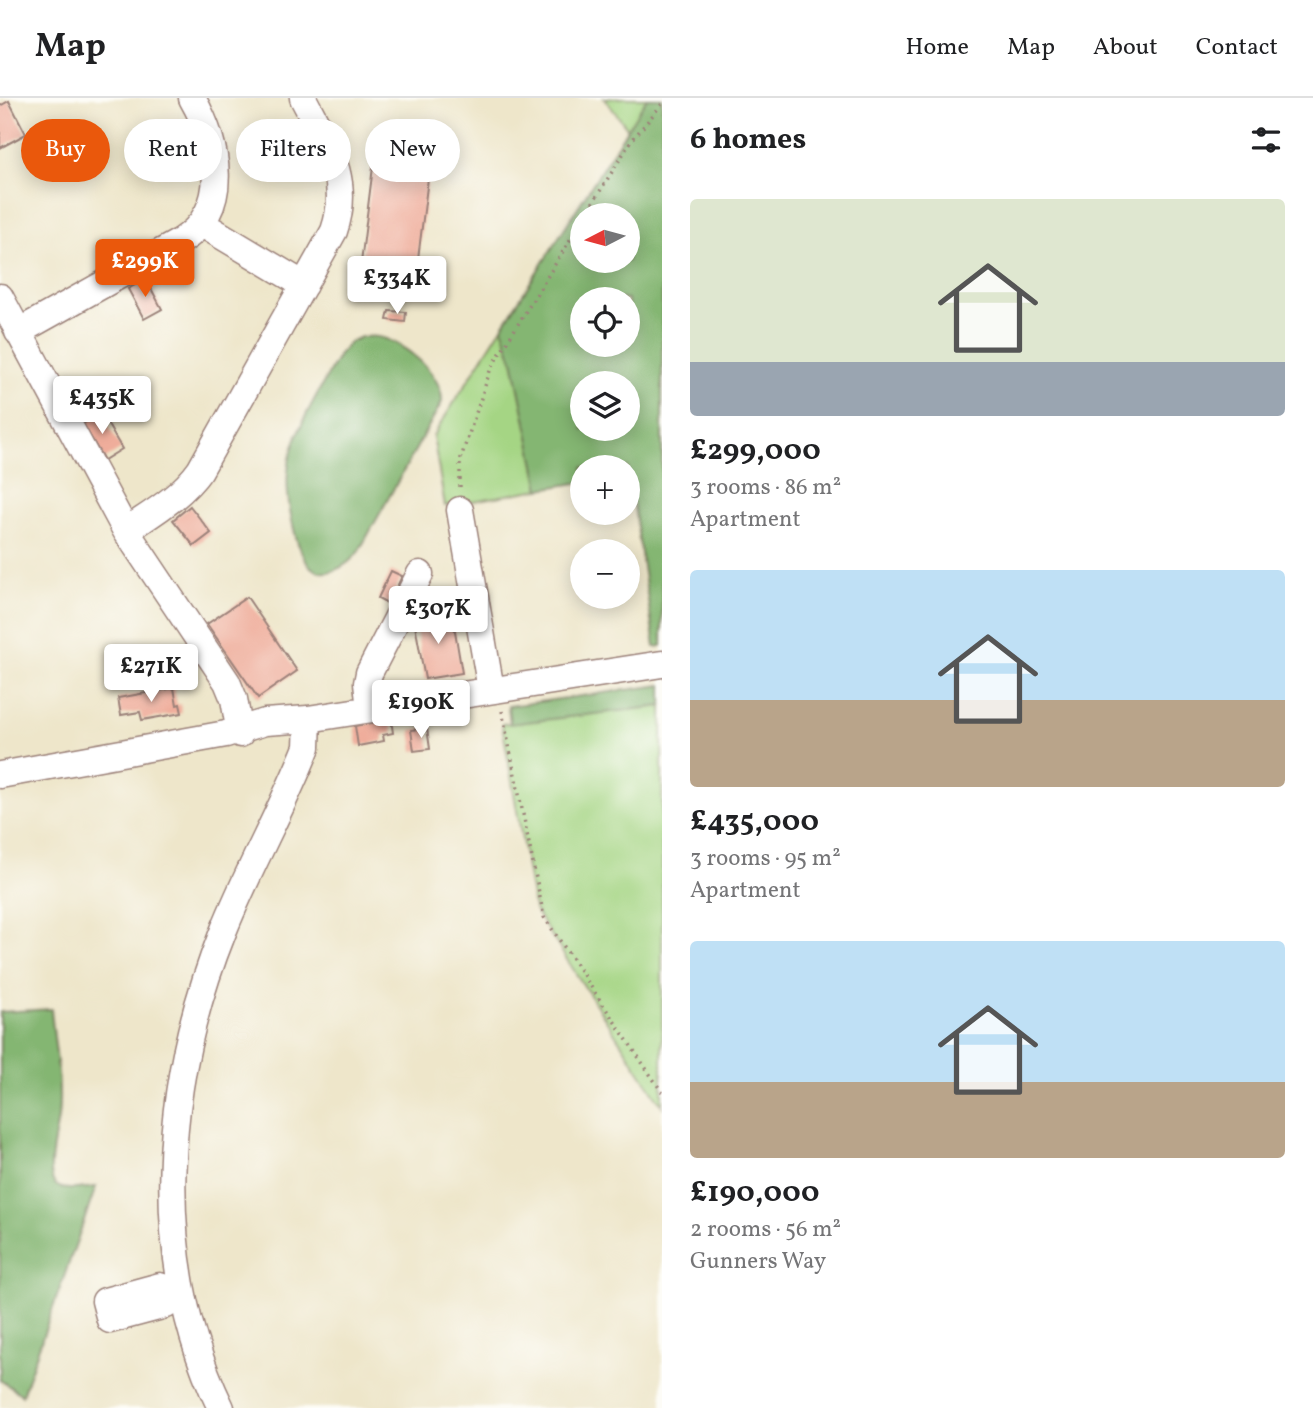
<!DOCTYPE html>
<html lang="en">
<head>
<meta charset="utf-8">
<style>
	:root { --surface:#fff; --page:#f2f2f2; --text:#202124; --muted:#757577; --line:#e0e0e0; --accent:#ea580c }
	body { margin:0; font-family:Vollkorn,serif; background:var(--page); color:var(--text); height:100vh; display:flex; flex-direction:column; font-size:26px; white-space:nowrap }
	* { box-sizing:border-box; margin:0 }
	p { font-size:23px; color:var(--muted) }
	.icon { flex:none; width:38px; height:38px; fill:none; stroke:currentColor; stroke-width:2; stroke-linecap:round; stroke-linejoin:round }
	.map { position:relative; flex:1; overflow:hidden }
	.sheet { display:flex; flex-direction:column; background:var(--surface); width:651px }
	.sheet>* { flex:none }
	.guide { position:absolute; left:21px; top:21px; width:536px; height:63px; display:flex; gap:14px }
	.needle { width:46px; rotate:264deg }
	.tools { position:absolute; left:570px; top:105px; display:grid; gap:14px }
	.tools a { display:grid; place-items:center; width:70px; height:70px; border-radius:50%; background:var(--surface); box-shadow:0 4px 18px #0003; font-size:35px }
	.price { position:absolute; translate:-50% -60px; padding:0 16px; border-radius:7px; background:#fff; color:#222; font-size:23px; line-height:46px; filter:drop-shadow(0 2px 4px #0008) }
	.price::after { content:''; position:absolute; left:50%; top:42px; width:21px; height:16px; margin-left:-10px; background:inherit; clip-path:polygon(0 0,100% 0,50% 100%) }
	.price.selected { background:var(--accent); color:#fff }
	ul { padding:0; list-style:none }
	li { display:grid; align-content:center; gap:14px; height:371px; padding:0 28px }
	li span { display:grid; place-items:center; height:217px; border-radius:7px; color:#555 }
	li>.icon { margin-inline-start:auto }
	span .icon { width:126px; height:126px; fill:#fffc; stroke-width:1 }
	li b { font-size:30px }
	h2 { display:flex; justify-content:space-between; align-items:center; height:84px; padding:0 28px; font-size:30px }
	.tag { padding:0 24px; border-radius:32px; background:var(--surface); box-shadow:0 4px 18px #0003; font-size:24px; line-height:63px }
	.tag.selected { background:var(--accent); color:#fff }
	header { display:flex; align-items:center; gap:42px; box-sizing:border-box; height:98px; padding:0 35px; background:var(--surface); border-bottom:2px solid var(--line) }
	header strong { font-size:33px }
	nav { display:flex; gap:38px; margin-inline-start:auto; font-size:24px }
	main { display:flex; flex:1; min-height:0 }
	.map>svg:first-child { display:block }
	.green { fill:#a5d584; stroke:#787a58; stroke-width:2 }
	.forest { fill:#84b672; stroke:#676a4e; stroke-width:2; fill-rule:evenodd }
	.building { fill:#efad9b }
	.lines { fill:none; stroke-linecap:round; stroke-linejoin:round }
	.minor-casing { stroke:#9c827a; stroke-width:29 }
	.path { stroke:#9c827a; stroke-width:3.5; stroke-dasharray:2 5; stroke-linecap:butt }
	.minor { stroke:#fff; stroke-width:26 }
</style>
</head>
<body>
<header>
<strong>Map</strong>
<nav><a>Home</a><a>Map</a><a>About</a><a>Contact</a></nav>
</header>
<main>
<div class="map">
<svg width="662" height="1310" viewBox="0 0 662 1310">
	<rect width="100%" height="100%" fill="#fdfcf7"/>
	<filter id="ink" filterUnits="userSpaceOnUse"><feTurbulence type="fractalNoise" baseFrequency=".0143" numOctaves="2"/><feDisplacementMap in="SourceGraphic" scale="14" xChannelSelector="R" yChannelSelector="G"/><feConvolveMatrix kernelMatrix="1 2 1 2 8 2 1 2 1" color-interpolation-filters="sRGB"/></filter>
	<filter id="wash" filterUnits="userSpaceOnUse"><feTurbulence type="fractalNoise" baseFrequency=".00686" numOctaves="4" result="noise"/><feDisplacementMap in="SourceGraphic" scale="28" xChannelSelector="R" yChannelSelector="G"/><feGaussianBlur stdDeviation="1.57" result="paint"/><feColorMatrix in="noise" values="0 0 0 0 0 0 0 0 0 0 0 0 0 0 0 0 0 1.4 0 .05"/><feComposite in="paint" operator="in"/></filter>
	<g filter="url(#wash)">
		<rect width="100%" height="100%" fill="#eee6ca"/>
		<!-- green -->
		<path class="green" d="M604,0H647L628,31Z
			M502,229L513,262L540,391L445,408L433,338Z
			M662,608V1008L534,811L502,626Z"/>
		<!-- forest -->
		<path class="forest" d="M647,0H662V548L655,549L628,369H583V384L540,391L513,262L502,229ZM583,117H628V163H583ZM583,201H628V247H583ZM628,285V331H583V285Z
			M361,239C367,239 373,238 378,239C404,243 443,277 442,304L359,453C348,469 320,486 306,463C294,444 285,396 288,373C291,335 322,289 340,255L350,244Z
			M662,587V608L510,626L508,608Z
			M51,911C54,947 62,984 58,1020C56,1036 46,1072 54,1085C62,1095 84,1090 96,1089L22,1297L0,1282V914Z"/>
		<g id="blocks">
			<!-- building -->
			<path class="building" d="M9,3L26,36L0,50V8Z
				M406,52L431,56L415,185L391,182L393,169L361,165L374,61L404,65Z
				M146,181L162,211L144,221L128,191Z
				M389,213L406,214L405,224L387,222Z
				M101,315L122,351L104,362L83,326Z
				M190,408L211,435L194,448L173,422Z
				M391,473L402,478L389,506L378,500Z
				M247,499L297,573L258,600L207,526Z
				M452,515L462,575L425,581L414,521Z
				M174,590L177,607L180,606L182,615L142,622L140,614L121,617L118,600Z
				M391,621L393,635L383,637L384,643L358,648L355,628Z
				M427,630L430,651L414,653L411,632Z"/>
		</g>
	</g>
	<g filter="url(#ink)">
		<use href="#blocks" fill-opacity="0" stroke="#9c827a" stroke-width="2"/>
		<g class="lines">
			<!-- minor casing -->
			<g class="minor-casing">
				<path id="minor" d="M202,126L304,187
					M0,199L126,433L227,584L234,601L240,636
					M18,234L181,143C233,110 218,46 192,0
					M460,412L491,592
					M126,433C152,415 181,399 200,372L334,133C352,81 326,45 303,0
					M370,611L367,585L369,575L420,476
					M0,677L226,636L265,624L308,621L662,566
					M160,1188L166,1207L110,1222L105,1203Z
					M221,1310C149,1162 163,984 223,834C248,771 282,712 307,649L308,621"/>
			</g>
			<!-- path -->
			<path class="path" d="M585,117L632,42L662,6
				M460,389V363L491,270L583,121
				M502,613L544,819L662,994"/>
			<!-- minor -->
			<use href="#minor" class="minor"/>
		</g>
	</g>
</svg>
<div class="tools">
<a><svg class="needle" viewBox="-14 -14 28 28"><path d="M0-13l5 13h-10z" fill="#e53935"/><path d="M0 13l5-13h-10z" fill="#757577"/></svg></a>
<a><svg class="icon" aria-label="locate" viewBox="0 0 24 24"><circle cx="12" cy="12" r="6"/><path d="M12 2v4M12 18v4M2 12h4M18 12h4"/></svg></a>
<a><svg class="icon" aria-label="layers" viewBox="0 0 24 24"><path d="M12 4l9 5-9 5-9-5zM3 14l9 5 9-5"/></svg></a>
<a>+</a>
<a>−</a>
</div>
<b class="price selected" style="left:145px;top:201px">£299K</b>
<b class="price" style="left:397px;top:218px">£334K</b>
<b class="price" style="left:102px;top:338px">£435K</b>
<b class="price" style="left:438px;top:548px">£307K</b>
<b class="price" style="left:151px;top:606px">£271K</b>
<b class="price" style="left:421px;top:642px">£190K</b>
<div class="guide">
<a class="tag selected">Buy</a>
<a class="tag">Rent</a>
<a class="tag">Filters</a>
<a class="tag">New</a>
</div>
</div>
<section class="sheet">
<h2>6 homes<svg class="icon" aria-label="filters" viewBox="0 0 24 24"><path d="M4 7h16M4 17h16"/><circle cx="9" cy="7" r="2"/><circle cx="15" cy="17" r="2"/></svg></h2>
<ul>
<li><span style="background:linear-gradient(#dfe7d0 75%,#9aa5b1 0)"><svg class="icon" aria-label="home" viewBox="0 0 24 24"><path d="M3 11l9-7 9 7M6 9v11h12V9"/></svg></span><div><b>£299,000</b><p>3 rooms · 86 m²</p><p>Apartment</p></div></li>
<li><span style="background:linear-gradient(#bfe0f5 60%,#b9a48a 0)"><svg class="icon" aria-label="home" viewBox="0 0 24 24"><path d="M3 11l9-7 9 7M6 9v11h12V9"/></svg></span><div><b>£435,000</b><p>3 rooms · 95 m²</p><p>Apartment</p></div></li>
<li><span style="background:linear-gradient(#bfe0f5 65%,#b9a48a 0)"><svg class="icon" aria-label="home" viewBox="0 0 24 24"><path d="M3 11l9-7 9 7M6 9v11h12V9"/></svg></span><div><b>£190,000</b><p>2 rooms · 56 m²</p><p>Gunners Way</p></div></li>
</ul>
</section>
</main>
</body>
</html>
